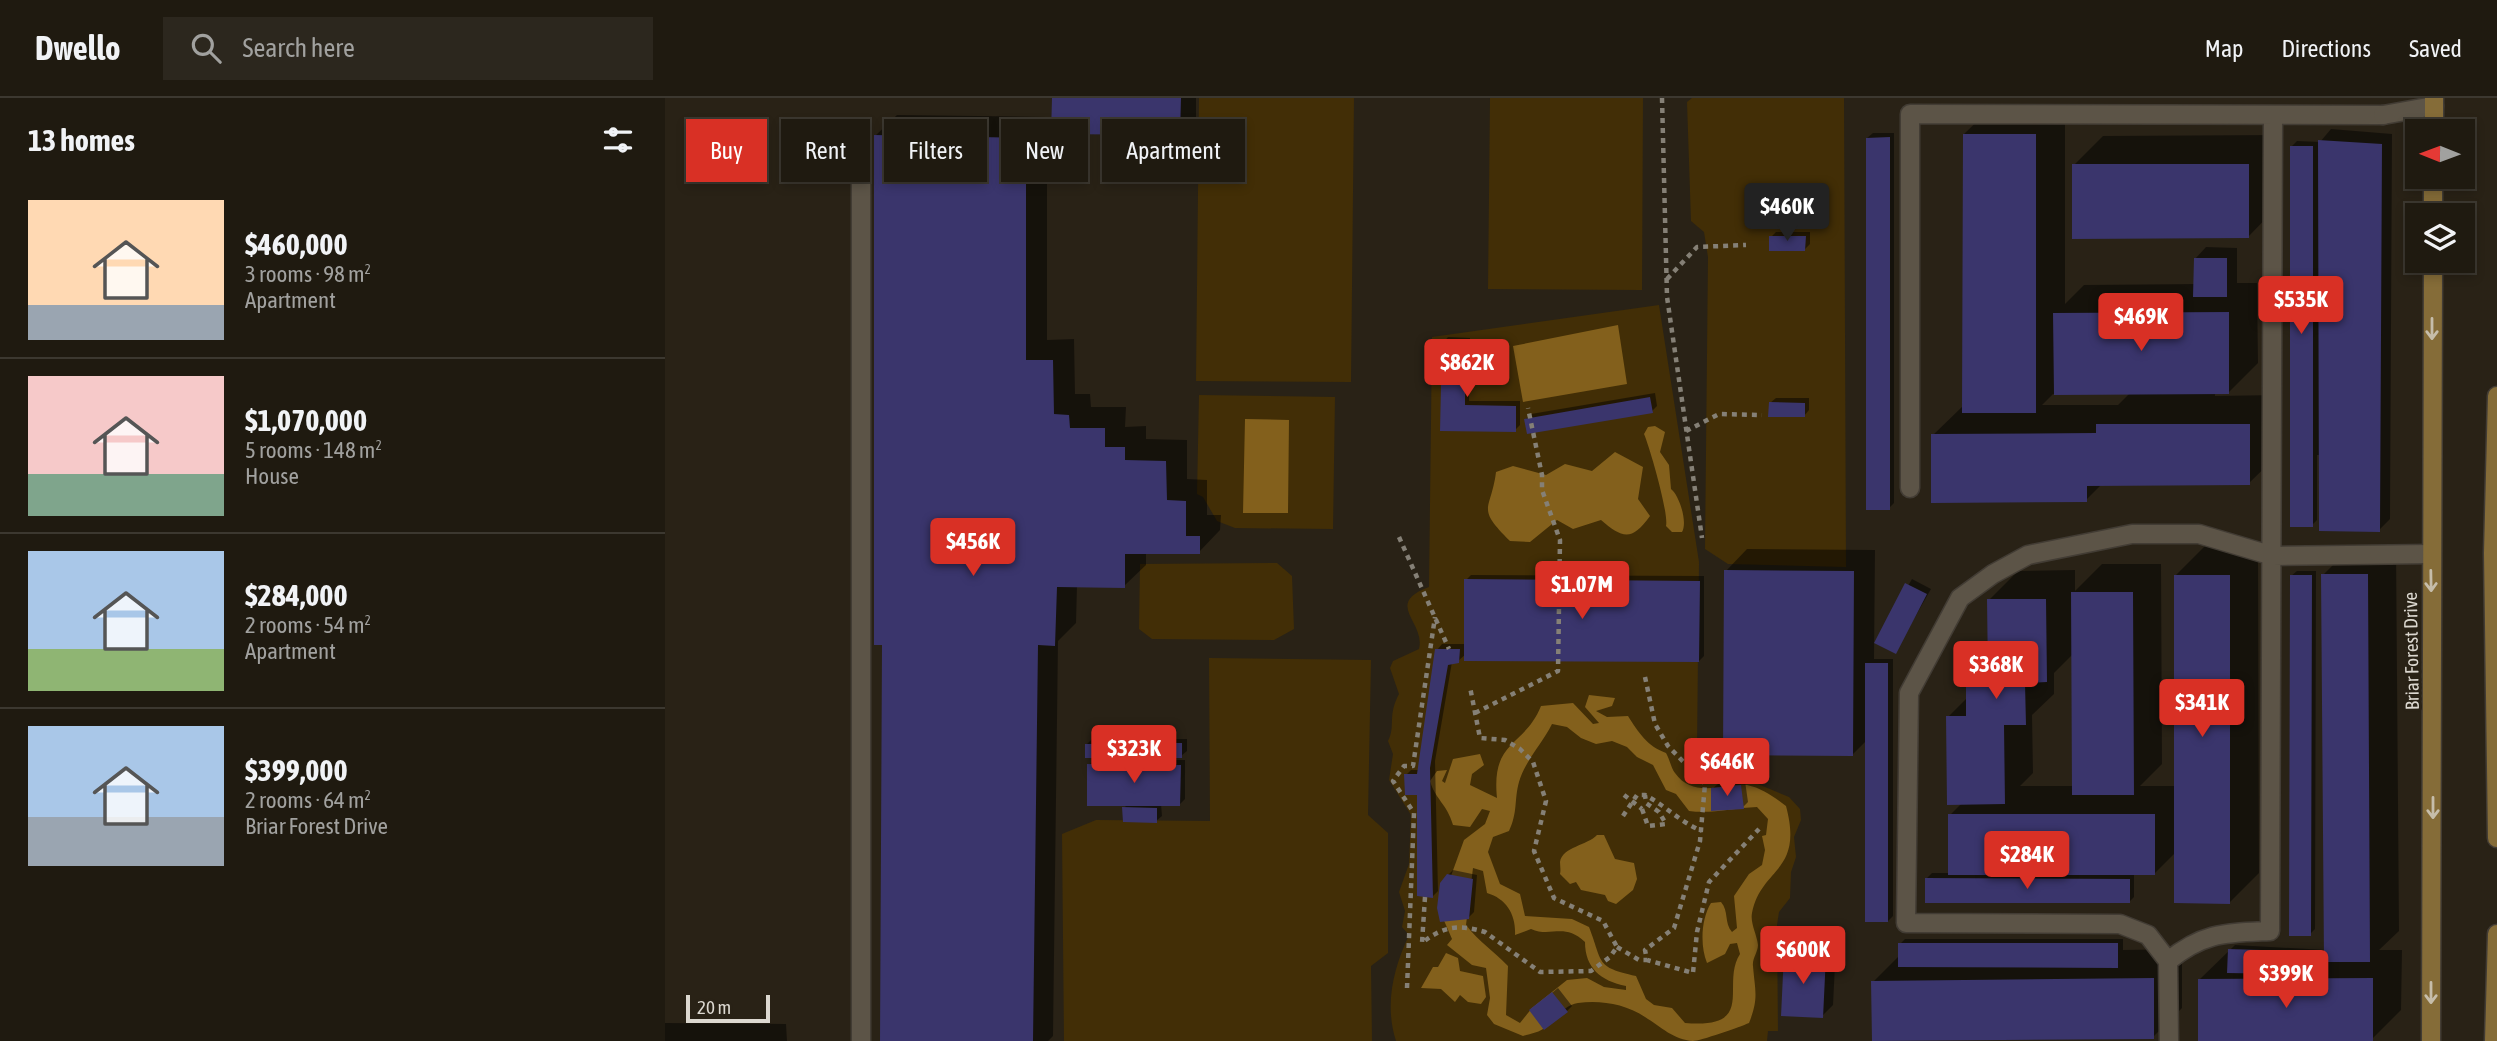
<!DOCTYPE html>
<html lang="en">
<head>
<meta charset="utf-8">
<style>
	:root { --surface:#1f1a10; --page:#2c271e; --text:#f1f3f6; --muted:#a1a19f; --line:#3c3830; --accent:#d93025 }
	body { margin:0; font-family:"Asap Condensed",sans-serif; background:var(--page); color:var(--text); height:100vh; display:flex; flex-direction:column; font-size:26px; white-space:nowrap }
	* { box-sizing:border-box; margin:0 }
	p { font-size:23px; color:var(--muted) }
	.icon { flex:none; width:38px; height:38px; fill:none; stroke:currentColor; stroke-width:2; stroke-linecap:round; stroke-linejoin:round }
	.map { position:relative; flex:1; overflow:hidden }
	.side { display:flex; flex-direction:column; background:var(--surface); width:665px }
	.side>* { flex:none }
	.hud { position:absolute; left:21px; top:21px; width:665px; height:63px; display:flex; gap:14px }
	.needle { width:46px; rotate:271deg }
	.controls { position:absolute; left:1740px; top:21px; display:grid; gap:14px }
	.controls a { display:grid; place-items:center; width:70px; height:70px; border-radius:0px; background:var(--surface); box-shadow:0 4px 10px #0003,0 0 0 2px var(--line); font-size:35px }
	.scale { position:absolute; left:21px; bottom:18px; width:84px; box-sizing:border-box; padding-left:7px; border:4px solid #dcd8d0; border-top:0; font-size:19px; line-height:24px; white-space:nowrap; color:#dcd8d0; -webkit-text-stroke:5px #292216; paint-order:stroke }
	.price { position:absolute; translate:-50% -60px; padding:0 16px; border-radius:7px; background:var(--accent); color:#fff; font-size:23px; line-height:46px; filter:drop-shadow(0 2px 4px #0008) }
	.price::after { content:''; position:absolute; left:50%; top:42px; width:21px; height:16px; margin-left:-10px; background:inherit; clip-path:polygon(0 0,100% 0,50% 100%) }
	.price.active { background:#222; color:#fff }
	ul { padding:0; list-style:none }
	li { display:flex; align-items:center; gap:21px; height:175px; padding:0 28px }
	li+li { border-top:2px solid var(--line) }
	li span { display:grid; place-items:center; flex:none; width:196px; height:140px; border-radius:0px; color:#555 }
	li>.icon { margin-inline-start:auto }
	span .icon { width:84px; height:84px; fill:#fffc; stroke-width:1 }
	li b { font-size:30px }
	h2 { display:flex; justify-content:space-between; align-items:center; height:84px; padding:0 28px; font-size:30px }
	.pill { padding:0 24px; border-radius:0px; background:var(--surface); box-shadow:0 4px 10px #0003,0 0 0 2px var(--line); font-size:24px; line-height:63px }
	.pill.active { background:var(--accent); color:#fff }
	header { display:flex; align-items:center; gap:42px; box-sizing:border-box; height:98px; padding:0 35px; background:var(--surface); border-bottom:2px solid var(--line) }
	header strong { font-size:33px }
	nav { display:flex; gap:38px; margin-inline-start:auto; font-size:24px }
	.search { width:490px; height:63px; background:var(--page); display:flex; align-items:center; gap:18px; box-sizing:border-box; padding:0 24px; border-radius:0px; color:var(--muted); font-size:26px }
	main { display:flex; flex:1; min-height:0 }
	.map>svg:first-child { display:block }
	.green { fill:#422e06 }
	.water { fill:#83601c; fill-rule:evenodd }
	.shadow { fill:#0007; fill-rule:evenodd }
	.building { fill:#3a356c }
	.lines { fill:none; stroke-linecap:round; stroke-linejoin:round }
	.lane-casing { stroke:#423c34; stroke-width:21 }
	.street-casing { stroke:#423c34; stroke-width:21 }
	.secondary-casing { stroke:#423c34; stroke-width:21 }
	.path { stroke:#858076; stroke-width:4.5; stroke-dasharray:5 5; stroke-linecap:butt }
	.lane { stroke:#5c5447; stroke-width:18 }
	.street { stroke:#5c5447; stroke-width:18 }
	.secondary { stroke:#856c38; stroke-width:18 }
	.path-bridge { stroke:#858076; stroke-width:4.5; stroke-dasharray:5 5; stroke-linecap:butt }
	.oneway { stroke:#c6bdaa }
	.labels { text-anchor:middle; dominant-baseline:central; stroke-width:6; stroke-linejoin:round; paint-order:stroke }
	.street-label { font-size:19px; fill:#dcd8d0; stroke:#292216 }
</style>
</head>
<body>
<header>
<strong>Dwello</strong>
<div class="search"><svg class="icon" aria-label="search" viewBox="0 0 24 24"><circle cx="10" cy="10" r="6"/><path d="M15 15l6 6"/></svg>Search here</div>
<nav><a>Map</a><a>Directions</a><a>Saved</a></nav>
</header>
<main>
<section class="side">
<h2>13 homes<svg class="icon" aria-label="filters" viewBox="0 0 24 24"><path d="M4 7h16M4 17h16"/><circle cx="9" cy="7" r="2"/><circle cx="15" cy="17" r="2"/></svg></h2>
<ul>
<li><span style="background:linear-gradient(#ffd9b3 75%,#9aa5b1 0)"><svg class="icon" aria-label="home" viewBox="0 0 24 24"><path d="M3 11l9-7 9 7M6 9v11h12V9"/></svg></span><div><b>$460,000</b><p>3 rooms · 98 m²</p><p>Apartment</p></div></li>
<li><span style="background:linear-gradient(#f6c9c9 70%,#7fa58c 0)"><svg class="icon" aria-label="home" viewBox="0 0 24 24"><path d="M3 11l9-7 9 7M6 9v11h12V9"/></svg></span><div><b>$1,070,000</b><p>5 rooms · 148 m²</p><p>House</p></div></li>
<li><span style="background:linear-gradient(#a9c7e8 70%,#8fb573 0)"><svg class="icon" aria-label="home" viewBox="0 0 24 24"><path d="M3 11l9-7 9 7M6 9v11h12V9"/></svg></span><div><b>$284,000</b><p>2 rooms · 54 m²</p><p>Apartment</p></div></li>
<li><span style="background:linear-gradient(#a9c7e8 65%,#9aa5b1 0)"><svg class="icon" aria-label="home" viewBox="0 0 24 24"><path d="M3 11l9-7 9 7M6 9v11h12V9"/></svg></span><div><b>$399,000</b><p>2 rooms · 64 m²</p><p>Briar Forest Drive</p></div></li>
</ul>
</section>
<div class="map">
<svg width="1832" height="943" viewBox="0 0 1832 943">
	<rect width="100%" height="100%" fill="#292216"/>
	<!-- green -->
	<path class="green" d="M534,0H689L686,284L531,283Z
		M825,0H978L977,192L823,191Z
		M1027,0H1179L1181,469L1063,466L1040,451L1043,159L1039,134L1026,123L1022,4Z
		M994,207L1034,464L1032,650L1058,657H1094L1093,686L1124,699L1135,711L1136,722L1129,739L1131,759L1126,774L1125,800L1114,814L1112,827L1113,933H1103L1102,943H731C719,906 729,869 744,837L737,829L740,813L734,794L744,766L746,717L724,682L728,656L723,643C731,628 722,618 734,596L725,570L728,563L754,551C761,524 718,506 764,489L767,239Z
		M534,297L670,299L668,431L570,430L552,423L538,399L532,396Z
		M612,465L627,478L629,531L609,542L487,541L474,531L475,466Z
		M544,560L706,562L703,717L723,735V855L706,868L707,943H399L397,736L431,722L545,723Z"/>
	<!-- water -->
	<path class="water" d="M953,227L962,286L858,304L848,248Z
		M580,321L624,322L623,415H578Z
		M990,328L1000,334L995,354L1004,367L1006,391C1014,397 1023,424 1017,434H1007L1001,428C1004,416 985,350 979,336L983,329Z
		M950,354L978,369L973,401L985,418C967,443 958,441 936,422L908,431L892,422L865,444L845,443C810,408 826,414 831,374L848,368L881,377L900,366L927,373Z
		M924,597L950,600L947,608L931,613L942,619L963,618C974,635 982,648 1001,655C1005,662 1006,670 1010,675C1029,702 1061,684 1082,687C1097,690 1109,699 1121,708C1139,775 1096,769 1087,815C1085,825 1092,837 1093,847C1093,854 1087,861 1088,868C1090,893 1094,900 1084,925C1075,929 1035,943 1028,943C1009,942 996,929 980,919C960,906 936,902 913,905C898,907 889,923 878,931C872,935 864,936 858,938L829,926L822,917L825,900L821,870L807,867L782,847L787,841L774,811L799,742L820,726L825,713L817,711L805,729L788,727C782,706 770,701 765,683L772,673L782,672L777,683L780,685L788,661L815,656L819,667L807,676L805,687L832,700C826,641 859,650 876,608L908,605L928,626L934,625L920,609ZM887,626L902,629L916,640L931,646L947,643L962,649L972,659L988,667L1001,692L1011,696L1024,713C1047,716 1068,710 1092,709L1103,721L1101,737L1097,738L1100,752L1097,767L1084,776L1069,798L1072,830L1067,834C1059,825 1064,813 1056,804L1046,805C1036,821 1035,848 1042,865L1060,856L1065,846L1072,845L1075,856C1055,887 1093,931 1020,925L1007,910L989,907L981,901L971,878C930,869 938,865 924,829L907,821L860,818L855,796L835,786L823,754L828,739L844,733C853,714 849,702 854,684C860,663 877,646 887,626ZM808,770L818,773L822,795C842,801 851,817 850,837L866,831C886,840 899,824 920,844C920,870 936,883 961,888V892L939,889L922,880L902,882L867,910L855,925L841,917L843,868C829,853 814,844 801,827Z
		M932,737H939L950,761L969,765L972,781L968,792L951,806L943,803L940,797L916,792L911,784L905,786L895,776C896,772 895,768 895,764C897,749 923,747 932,737Z
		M781,855L793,860L795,873L818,878L821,899L816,906L803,904L795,897L790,904L776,891L756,890L768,869H773Z"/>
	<!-- shadow -->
	<path class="shadow" d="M388,0H531V19L515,35Z
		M1329,7H1400V206L1419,187L1530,186V161L1541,149L1572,150V185H1592L1593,265L1564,294H1550V298L1613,297L1614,356L1584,385L1437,386L1421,402L1268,337L1299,307V36ZM1465,295L1453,307H1377L1388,296Z
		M232,17L382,19V242L409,241L410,296H425L426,309H461L460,329L481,328V341L522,342V381L542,382V417H556L555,432L534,454H481V467L459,488H412L411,525L393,543L388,938L383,943H217L219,546L210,38Z
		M1666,31L1727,36L1725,421L1714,432L1656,357H1652V422L1647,427L1627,48L1632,43L1655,44Z
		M1208,35H1229V405L1224,410L1202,40Z
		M1612,37V109L1583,139L1409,67L1438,38Z
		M1111,134H1145V146L1140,151L1106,139Z
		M783,239L805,240L804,303H855V327L850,332H777L778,245Z
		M990,295L992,308L987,313L861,321L866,316Z
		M1111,300H1144V312L1139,318L1105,305Z
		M1540,448H1593L1594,775L1565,804L1511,754L1490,775H1469V799L1464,804L1262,780L1267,775H1285V717L1297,705L1283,619L1303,599V578L1324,557V502L1353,473L1410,472V493L1437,466H1496L1497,666L1475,688H1511V477ZM1408,556L1409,688H1355L1368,675L1367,617L1389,596V575Z
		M1687,448H1731L1734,833L1714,852H1737L1736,912L1707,941L1535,881L1570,847L1661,852L1658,477Z
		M1082,451L1210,452L1209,561H1228V818L1223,823L1202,642L1188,656L1061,473Z
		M1632,473H1651L1650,831L1645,836L1626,478Z
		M806,477L1039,478V558L1034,563L801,556L793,563L787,564L770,663L773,793L768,798L754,695L741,677L746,672H754L772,552L777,546H801V482Z
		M1247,481L1266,491L1230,554L1211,544Z
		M427,641H464L465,653L459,658L422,646Z
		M484,641H522V653L516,658L479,646Z
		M429,662H520V701L515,706H496L497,718L491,723L459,710L463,706L424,667Z
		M1080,683L1083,704L1078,709L1047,691L1053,686Z
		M788,772L812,777L809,814L803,820L783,777Z
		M1240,841H1458V852L1517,851V910L1488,939L1208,884L1235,857V846Z
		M1132,845L1171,847L1168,907L1157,918L1120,856Z
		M893,890L907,908L902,913L872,907Z
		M0,925L121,926L122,943H0Z"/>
	<!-- building -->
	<path class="building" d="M387,0H516L515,37L386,36Z
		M1298,36H1371V315H1297Z
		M209,37L361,40V262H388L389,316L404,317L405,330H440V349H460V362L501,363L502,402L521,403V438H535V456H460V490L392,489L390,548L373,547L368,943H215L217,547H209Z
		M1225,39V412H1201V40Z
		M1653,42L1717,46L1715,434L1654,433Z
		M1625,48H1648V429H1625Z
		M1407,66H1584V140L1407,141Z
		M1104,138H1141L1140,153H1104Z
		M1529,160H1562V199H1528Z
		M1564,214V296L1389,297L1388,215Z
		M777,244H800V307L851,308V334L775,333Z
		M985,299L988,315L862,336L859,321Z
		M1104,304L1140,305V319H1103Z
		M1431,326H1585V387L1422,388V404L1266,405V336L1431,335Z
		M1059,472L1189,473L1188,658L1058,657Z
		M1656,476H1703L1705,864H1659Z
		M1509,477H1565V806L1509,805Z
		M1625,477H1647L1646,838H1624Z
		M799,481L1035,483L1034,564L799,563Z
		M1240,485L1262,496L1231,556L1209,545Z
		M1406,494H1468L1469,697H1407Z
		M1322,501H1381L1382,584L1360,585L1361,627H1339L1340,706L1282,707L1281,618H1301V578H1323Z
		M770,551H795L794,565L783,567L765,670L768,800L752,798V697H740L739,676H752Z
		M1200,565H1223V824H1200Z
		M477,645H517V660H477Z
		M420,646H460V660H420Z
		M422,666L516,667L515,708H422Z
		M1076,687L1079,711L1046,713V690Z
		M457,709L492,710V725L458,724Z
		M1283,716H1490V777H1283Z
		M782,776L808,781L804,821L775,824L772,810L775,785Z
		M1260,780L1465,781V805H1260Z
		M1233,845H1453V870L1233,869Z
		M1563,851L1630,853V876L1562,875Z
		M1119,855L1161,857L1158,920L1116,918Z
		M1489,880V941L1207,943L1206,883Z
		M1708,880V943H1533V881Z
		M887,894L903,914L879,932L864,912Z"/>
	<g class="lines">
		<!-- lane casing -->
		<g class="lane-casing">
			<path id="lane" d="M1245,390V16L1718,17
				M1503,863C1539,834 1560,835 1605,833L1608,19
				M196,943V43
				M1504,943L1503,863L1483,837L1455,826L1241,825L1244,595L1295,500L1328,476L1363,457L1467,436H1534L1608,458L1766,456"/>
		</g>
		<!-- street casing -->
		<g class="street-casing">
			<path id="street" d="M1718,17L1769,8"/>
		</g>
		<!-- secondary casing -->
		<g class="secondary-casing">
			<path id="secondary" d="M1769,33V0
				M1768,117V79
				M1832,298L1828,455L1832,740
				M1766,943L1768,163
				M1829,943L1832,836"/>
		</g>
		<!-- path -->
		<path class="path" d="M997,0L1002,199L1037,440
			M1002,181L1032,149L1081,147
			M1021,333L1054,316L1097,317
			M734,439L784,551
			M980,579L990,626L1003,648L1040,686L1035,743L1009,830L980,852L982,862L1028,875L1032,834L1044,784L1094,731
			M810,615L893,573L895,442L877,392V377L863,310
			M977,711L983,728L1001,726L994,714L981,705L980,697C1001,708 1015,724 1037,733
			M958,718L972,697H980
			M760,799L757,845C778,828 794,826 820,834L875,874L926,873L945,859L952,849L938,823L889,800L869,753L881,703L868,664L855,651L840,642L815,640L805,589
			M952,849L974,862H982
			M742,890L749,715L728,683L739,668H748L770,519"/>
		<!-- lane -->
		<use href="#lane" class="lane"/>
		<!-- street -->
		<use href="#street" class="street"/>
		<!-- secondary -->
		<use href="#secondary" class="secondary"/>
		<!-- path-bridge -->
		<path class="path-bridge" d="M959,697L977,711"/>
	</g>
	<!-- one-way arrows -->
	<defs><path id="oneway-shaft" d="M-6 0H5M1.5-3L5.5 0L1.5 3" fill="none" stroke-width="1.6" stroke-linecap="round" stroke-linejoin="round" transform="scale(1.75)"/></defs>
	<g class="oneway">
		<use href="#oneway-shaft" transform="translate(1767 231) rotate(90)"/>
		<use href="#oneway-shaft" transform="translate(1766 483) rotate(89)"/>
		<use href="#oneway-shaft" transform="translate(1768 710) rotate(90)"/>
		<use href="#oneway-shaft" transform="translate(1766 895) rotate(90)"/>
	</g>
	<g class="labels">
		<!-- street labels -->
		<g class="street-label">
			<text transform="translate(1746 553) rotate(-91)">Briar Forest Drive</text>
		</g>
	</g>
</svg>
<div class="controls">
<a><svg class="needle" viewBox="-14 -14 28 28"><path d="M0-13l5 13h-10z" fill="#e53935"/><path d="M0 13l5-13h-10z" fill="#a1a19f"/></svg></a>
<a><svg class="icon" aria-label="layers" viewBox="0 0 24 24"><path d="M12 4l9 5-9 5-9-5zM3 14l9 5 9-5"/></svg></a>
</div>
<div class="scale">20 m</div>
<b class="price active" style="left:1122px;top:145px">$460K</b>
<b class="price" style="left:1636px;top:238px">$535K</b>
<b class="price" style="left:1476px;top:255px">$469K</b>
<b class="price" style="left:802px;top:301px">$862K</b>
<b class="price" style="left:308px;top:480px">$456K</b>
<b class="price" style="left:917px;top:523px">$1.07M</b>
<b class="price" style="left:1331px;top:603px">$368K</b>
<b class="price" style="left:1537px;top:641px">$341K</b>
<b class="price" style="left:469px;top:687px">$323K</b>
<b class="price" style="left:1062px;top:700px">$646K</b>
<b class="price" style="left:1362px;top:793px">$284K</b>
<b class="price" style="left:1138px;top:888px">$600K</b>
<b class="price" style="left:1621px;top:912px">$399K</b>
<div class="hud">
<a class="pill active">Buy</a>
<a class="pill">Rent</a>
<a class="pill">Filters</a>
<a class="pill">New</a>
<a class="pill">Apartment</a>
</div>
</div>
</main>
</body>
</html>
